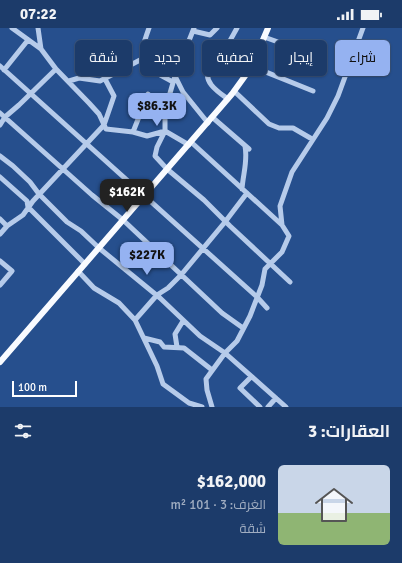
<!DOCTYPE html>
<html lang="ar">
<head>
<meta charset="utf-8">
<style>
	:root { --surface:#1c3b6a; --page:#294672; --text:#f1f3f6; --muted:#a0adc1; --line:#3a557e; --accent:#95b2f1 }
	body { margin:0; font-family:Signika,Cairo,sans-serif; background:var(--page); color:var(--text); direction:rtl; height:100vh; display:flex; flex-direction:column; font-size:15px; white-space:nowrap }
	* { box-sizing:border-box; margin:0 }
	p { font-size:13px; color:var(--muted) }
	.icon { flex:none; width:22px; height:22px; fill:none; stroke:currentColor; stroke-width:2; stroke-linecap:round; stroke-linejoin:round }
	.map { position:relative; height:379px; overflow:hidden; direction:ltr }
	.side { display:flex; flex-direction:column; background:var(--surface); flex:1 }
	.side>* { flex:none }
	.hud { position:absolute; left:12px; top:12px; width:378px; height:36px; direction:rtl; display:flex; gap:8px }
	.scale { position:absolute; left:12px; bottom:10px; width:65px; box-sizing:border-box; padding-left:4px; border:2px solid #fff; border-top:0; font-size:11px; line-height:14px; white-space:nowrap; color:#fff; -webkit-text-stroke:3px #264f8d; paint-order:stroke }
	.price { position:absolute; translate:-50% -34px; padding:0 9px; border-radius:8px; background:var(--accent); color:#111; font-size:13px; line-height:26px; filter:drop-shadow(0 1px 2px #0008) }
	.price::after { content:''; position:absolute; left:50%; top:24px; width:12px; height:9px; margin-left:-6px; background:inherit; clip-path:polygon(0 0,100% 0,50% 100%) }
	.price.current { background:#222; color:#fff }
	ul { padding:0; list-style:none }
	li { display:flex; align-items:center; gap:12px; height:100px; padding:0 12px }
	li+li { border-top:1px solid var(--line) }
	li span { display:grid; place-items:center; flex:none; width:112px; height:80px; border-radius:6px; color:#555 }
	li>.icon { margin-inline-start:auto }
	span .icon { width:48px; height:48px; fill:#fffc; stroke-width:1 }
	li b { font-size:17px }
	h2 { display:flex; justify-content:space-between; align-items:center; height:48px; padding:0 12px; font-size:17px }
	.chip { padding:0 14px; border-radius:6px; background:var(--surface); box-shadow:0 1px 3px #0004,0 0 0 1px var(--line); font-size:14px; line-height:36px }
	.chip.current { background:var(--accent); color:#111 }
	.status { display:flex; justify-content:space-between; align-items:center; height:28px; padding:0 20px; background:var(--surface); direction:ltr }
	.status svg { height:11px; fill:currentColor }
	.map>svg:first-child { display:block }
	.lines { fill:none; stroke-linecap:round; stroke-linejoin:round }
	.minor { stroke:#b6cbea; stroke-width:5 }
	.major { stroke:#f9fbff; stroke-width:6 }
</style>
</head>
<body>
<div class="status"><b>07:22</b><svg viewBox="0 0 49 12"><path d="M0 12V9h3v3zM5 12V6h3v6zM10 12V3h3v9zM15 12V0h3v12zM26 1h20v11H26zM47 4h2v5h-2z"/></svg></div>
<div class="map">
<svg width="402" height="379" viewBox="0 0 402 379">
	<rect width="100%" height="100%" fill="#264f8d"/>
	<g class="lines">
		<!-- minor -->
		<path class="minor" d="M12,0L41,21L56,41L89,75L99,86L106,101L133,104L147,108L165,103L189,117
			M38,0L41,21
			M149,0C135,38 142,37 173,54
			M194,0L175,48L183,64L208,95
			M193,3L210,7L217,0
			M264,9L309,25
			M0,38L257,269L267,280
			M251,38L313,63
			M4,42L28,12
			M175,48L168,72L165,85V103L157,119L155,128L167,141L204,172L230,198L290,254
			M69,53L79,50L100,53L142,31
			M234,63L269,96L279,100H293L312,111
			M228,71C218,64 201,53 210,39C213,35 218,31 221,27C227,19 232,9 237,0
			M0,85L92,167L123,192L222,285L243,300
			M212,89L249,121
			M0,97L5,89L19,77L56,41
			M133,104L148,66
			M191,114L282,197
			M0,128L13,138L30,154L39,166L67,194L81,203L99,220L160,270L200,308L225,325L286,379
			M0,149L27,173L28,179L85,236
			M242,161C243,146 248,133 245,118
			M0,191L7,198
			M0,206L7,198L23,187L33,173L104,97L114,68L105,51
			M0,233L12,243L0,257
			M78,243L94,260L119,275L135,292L157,338L163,356L189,375L202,379
			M135,292L157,267L168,260L181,247L225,194L247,165
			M144,310L160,314L164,319L184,320L212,342
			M177,319L175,306L183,293
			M251,349L240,360L260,379
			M212,379L207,362L206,351L225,325L237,313L250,288L262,257L265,241L282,224L289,208L282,197L280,178L292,144L327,90L338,68L363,0
			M268,379L276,370"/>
		<!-- major -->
		<path class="major" d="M0,334L232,66L245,48L254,33L268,0"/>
	</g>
</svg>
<div class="scale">100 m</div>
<b class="price" style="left:157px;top:99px">$86.3K</b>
<b class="price current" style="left:127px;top:185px">$162K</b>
<b class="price" style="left:147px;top:248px">$227K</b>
<div class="hud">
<a class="chip current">شراء</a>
<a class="chip">إيجار</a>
<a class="chip">تصفية</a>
<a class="chip">جديد</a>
<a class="chip">شقة</a>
</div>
</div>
<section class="side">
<h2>العقارات: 3<svg class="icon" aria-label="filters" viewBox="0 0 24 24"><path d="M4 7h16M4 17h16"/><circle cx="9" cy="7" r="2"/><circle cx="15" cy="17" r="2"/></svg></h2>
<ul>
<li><span style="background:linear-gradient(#c9d6e8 60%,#8fb573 0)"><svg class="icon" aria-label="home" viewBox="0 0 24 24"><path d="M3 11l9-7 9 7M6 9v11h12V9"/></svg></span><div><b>$162,000</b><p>الغرف: 3 · 101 m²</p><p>شقة</p></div></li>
</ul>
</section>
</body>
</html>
